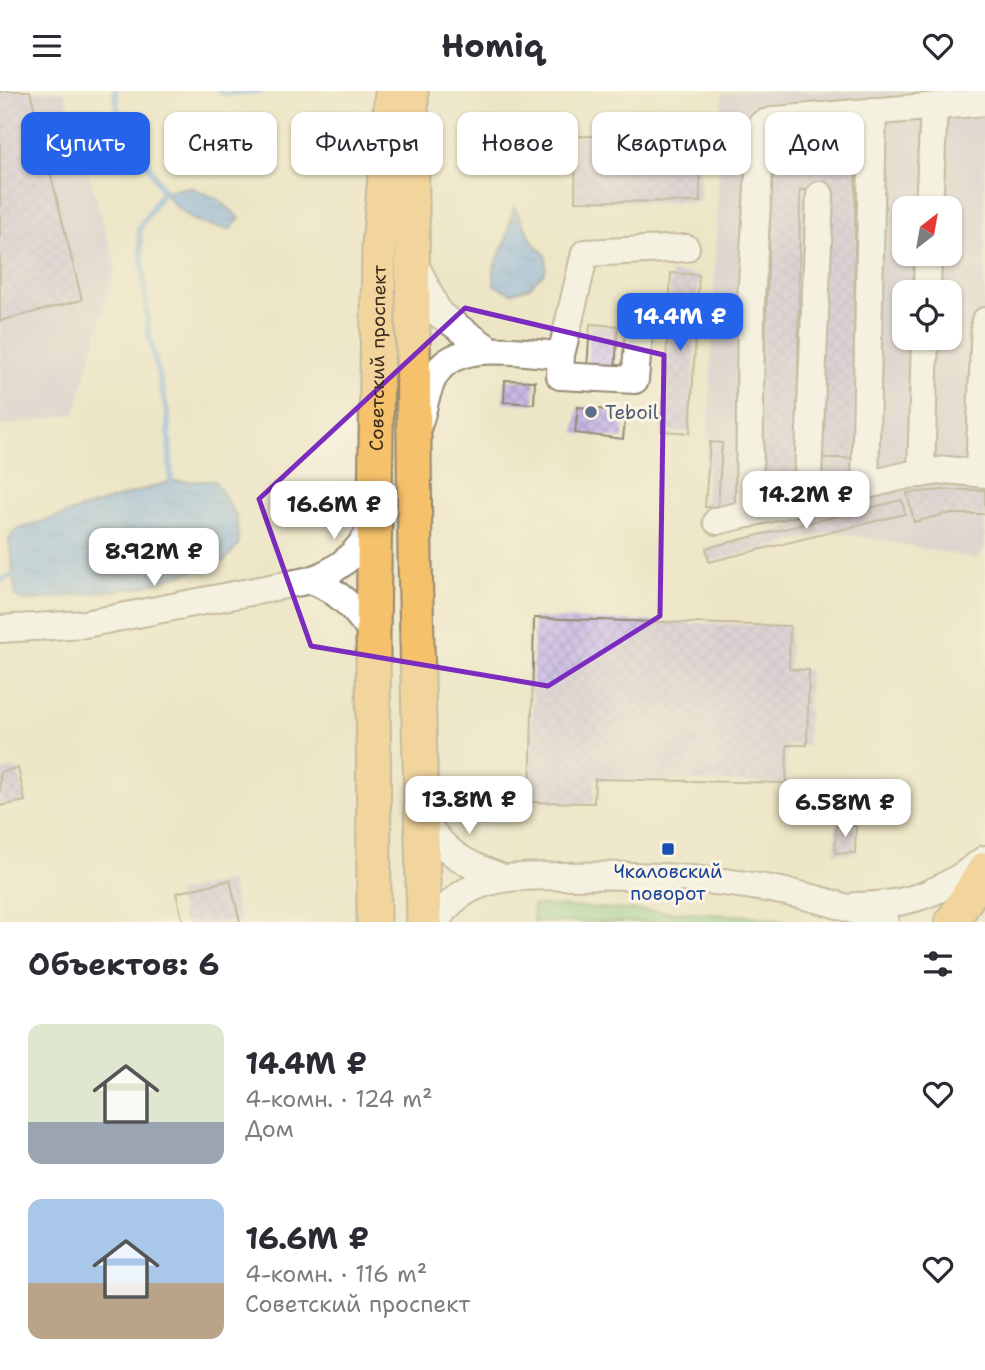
<!DOCTYPE html>
<html lang="ru">
<head>
<meta charset="utf-8">
<style>
	:root { --surface:#fff; --page:#f2f2f3; --text:#2b2b33; --muted:#7c7c81; --accent:#2563eb }
	body { margin:0; font-family:"Shantell Sans",sans-serif; background:var(--page); color:var(--text); height:100vh; display:flex; flex-direction:column; font-size:26px; white-space:nowrap }
	* { box-sizing:border-box; margin:0 }
	p { font-size:23px; color:var(--muted) }
	.icon { flex:none; width:38px; height:38px; fill:none; stroke:currentColor; stroke-width:2; stroke-linecap:round; stroke-linejoin:round }
	.map { position:relative; height:831px; overflow:hidden }
	.side { display:flex; flex-direction:column; background:var(--surface); flex:1 }
	.side>* { flex:none }
	.hud { position:absolute; left:21px; top:21px; width:943px; height:63px; display:flex; gap:14px }
	.needle { width:46px; rotate:31deg }
	.buttons { position:absolute; left:892px; top:105px; display:grid; gap:14px }
	.buttons a { display:grid; place-items:center; width:70px; height:70px; border-radius:14px; background:var(--surface); box-shadow:0 2px 5px #0004; font-size:35px }
	.price { position:absolute; translate:-50% -60px; padding:0 16px; border-radius:14px; background:#fff; color:#222; font-size:23px; line-height:46px; filter:drop-shadow(0 2px 4px #0008) }
	.price::after { content:''; position:absolute; left:50%; top:42px; width:21px; height:16px; margin-left:-10px; background:inherit; clip-path:polygon(0 0,100% 0,50% 100%) }
	.price.active { background:var(--accent); color:#fff }
	ul { padding:0; list-style:none }
	li { display:flex; align-items:center; gap:21px; height:175px; padding:0 28px }
	li span { display:grid; place-items:center; flex:none; width:196px; height:140px; border-radius:14px; color:#555 }
	li>.icon { margin-inline-start:auto }
	span .icon { width:84px; height:84px; fill:#fffc; stroke-width:1 }
	li b { font-size:30px }
	h2 { display:flex; justify-content:space-between; align-items:center; height:84px; padding:0 28px; font-size:30px }
	.pill { padding:0 24px; border-radius:14px; background:var(--surface); box-shadow:0 2px 5px #0004; font-size:24px; line-height:63px }
	.pill.active { background:var(--accent); color:#fff }
	header { display:flex; justify-content:space-between; align-items:center; height:91px; padding:0 28px; background:var(--surface); font-size:32px; font-weight:700 }
	.map>svg:first-child { display:block }
	.industrial { fill:#c8bfd8; fill-rule:evenodd }
	.green { fill:#82cc89; stroke:#5e7b54; stroke-width:2 }
	.water { fill:url(#water-ripples); stroke:#5a6c82; stroke-width:2 }
	.lines { fill:none; stroke-linecap:round; stroke-linejoin:round }
	.stream { stroke:#7aaee7; stroke-width:6 }
	.building { fill:url(#building-cross-hatch) }
	.minor-casing { stroke:#948872; stroke-width:30 }
	.major-casing { stroke:#948872; stroke-width:37 }
	.minor { stroke:#fff; stroke-width:26 }
	.major { stroke:#f5c16b; stroke-width:33 }
	.marked { fill:none; stroke:#7b2cbf; stroke-width:5; stroke-linejoin:round }
	.service-dot { fill:#5c6f8a; stroke:#fcf5e5; stroke-width:2.5 }
	.transit-dot { fill:#1a4fb4; stroke:#fcf5e5; stroke-width:2.5 }
	.labels { text-anchor:middle; dominant-baseline:central; stroke-width:6; stroke-linejoin:round; paint-order:stroke }
	.street-label { font-size:19px; fill:#3b2a1e; stroke:#fcf5e5 }
	.service-label { font-size:19px; fill:#4e5e75; stroke:#fcf5e5; text-anchor:start }
	.transit-label { font-size:19px; fill:#164399; stroke:#fcf5e5 }
</style>
</head>
<body>
<header><svg class="icon" aria-label="menu" viewBox="0 0 24 24"><path d="M4 6h16M4 12h16M4 18h16"/></svg>Homiq<svg class="icon" aria-label="heart" viewBox="0 0 24 24"><path d="M12 20l-8-8c-3-5 5-10 8-4 3-6 11-1 8 4z"/></svg></header>
<div class="map">
<svg width="985" height="831" viewBox="0 0 985 831">
	<defs>
		<pattern id="water-ripples" width="26" height="14" patternUnits="userSpaceOnUse" patternTransform="scale(1.75)"><rect width="26" height="14" fill="#7aaee7"/><path d="M2 4q2-2 4 0t4 0M15 11q2-2 4 0t4 0" fill="none" stroke="#658ebb"/></pattern>
		<pattern id="building-cross-hatch" width="8" height="8" patternUnits="userSpaceOnUse" patternTransform="scale(1.75)"><rect width="8" height="8" fill="#c7b9e4"/><path d="M0 0l8 8M0 8l8-8" fill="none" stroke="#ac9fc3"/></pattern>
	</defs>
	<rect width="100%" height="100%" fill="#fcf5e5"/>
	<filter id="ink" filterUnits="userSpaceOnUse"><feTurbulence type="fractalNoise" baseFrequency=".0143" numOctaves="2"/><feDisplacementMap in="SourceGraphic" scale="14" xChannelSelector="R" yChannelSelector="G"/><feConvolveMatrix kernelMatrix="1 2 1 2 8 2 1 2 1" color-interpolation-filters="sRGB"/></filter>
	<filter id="wash" filterUnits="userSpaceOnUse"><feTurbulence type="fractalNoise" baseFrequency=".00686" numOctaves="4" result="noise"/><feDisplacementMap in="SourceGraphic" scale="28" xChannelSelector="R" yChannelSelector="G"/><feGaussianBlur stdDeviation="1.57" result="paint"/><feColorMatrix in="noise" values="0 0 0 0 0 0 0 0 0 0 0 0 0 0 0 0 0 1.4 0 .05"/><feComposite in="paint" operator="in"/></filter>
	<g filter="url(#wash)">
		<rect width="100%" height="100%" fill="#ede6c6"/>
		<!-- industrial -->
		<path class="industrial" d="M0,0H64L116,175L75,323L0,336Z
			M746,0H985V455L979,468L705,416L722,3ZM905,117H950V163H905ZM905,201H950V247H905Z"/>
		<!-- green -->
		<path class="green" d="M533,814L750,825L789,831H533Z"/>
		<!-- water -->
		<path class="water" d="M190,96L218,108L240,127L231,138C199,135 181,126 163,100Z
			M514,115L534,153L546,165L545,181L529,196L511,202L494,194V176L506,149Z
			M171,390H215L236,424L239,453L224,471L138,497L24,510L16,506L9,449L15,439Z"/>
		<g class="lines">
			<!-- stream -->
			<path class="stream" d="M115,0L118,20L163,100L139,138L149,243L168,324L171,390
				M219,0L224,3L260,0
				M0,489L14,484"/>
		</g>
		<g id="blocks">
			<!-- building -->
			<path class="building" d="M0,0H30L82,209L0,230Z
				M856,39L853,367H820L827,99H800L797,406L759,413L773,46Z
				M576,45L700,46V111L575,110Z
				M671,182L699,184L690,342L662,340Z
				M590,233L618,235L615,280L587,278Z
				M505,289L535,290L534,313L504,311Z
				M578,316L626,321L623,348L575,342Z
				M710,351L722,352L718,416H705Z
				M942,399H985V423H945L914,431L907,402Z
				M902,409L905,423L709,471L706,457Z
				M534,527L790,535L789,578L809,579L807,654H787L786,692L595,688L594,712L530,711Z
				M18,677L25,710L0,715V681Z
				M836,734L856,735L855,762H835Z
				M230,789L240,831H183L176,802Z"/>
		</g>
	</g>
	<g filter="url(#ink)">
		<use href="#blocks" fill-opacity="0" stroke="#948872" stroke-width="2"/>
		<g class="lines">
			<!-- minor casing -->
			<g class="minor-casing">
				<path id="minor" d="M929,117L934,16
					M415,173L439,223L489,258
					M927,201L928,163
					M561,264L585,162L686,157
					M419,332C424,317 427,294 437,281C461,247 526,263 561,264L560,285L635,289L641,219
					M979,382L985,230
					M921,383L925,247
					M865,395L873,20
					M807,410L820,104
					M749,423L751,209L762,33L776,29L985,11
					M717,430L908,384L947,379L985,383
					M311,489C339,500 355,518 373,543
					M0,538L85,533L311,489C342,478 358,461 375,433
					M420,722C441,760 463,773 504,787
					M856,815C910,814 942,802 985,768
					M436,831C446,814 461,801 480,794C505,784 532,786 559,785C666,782 785,789 885,831"/>
			</g>
			<!-- major casing -->
			<g class="major-casing">
				<g id="major">
					<path d="M411,0L415,469L424,831"/>
					<path id="s1" d="M374,831L373,543L379,155L392,0"/>
					<path d="M952,831L985,778"/>
				</g>
			</g>
			<!-- minor -->
			<use href="#minor" class="minor"/>
			<!-- major -->
			<use href="#major" class="major"/>
		</g>
	</g>
	<!-- marked area -->
	<path d="M0 0H985V831H0ZM465,217L664,264L660,525L548,595L311,555L259,408Z" fill="#ede6c6" fill-opacity=".55" fill-rule="evenodd"/>
	<path class="marked" d="M465,217L664,264L660,525L548,595L311,555L259,408Z"/>
	<!-- markers -->
	<circle class="service-dot" cx="591" cy="321" r="7"/>
	<rect class="transit-dot" x="661" y="751" width="14" height="14" rx="3.5"/>
	<g class="labels">
		<!-- street labels -->
		<g class="street-label">
			<text stroke="none"><textPath href="#s1" startOffset="564">Советский проспект</textPath></text>
		</g>
		<!-- service labels -->
		<g class="service-label">
			<text x="605" y="321">Teboil</text>
		</g>
		<!-- transit labels -->
		<g class="transit-label">
			<text x="668" y="780">Чкаловский<tspan x="668" dy="22">поворот</tspan></text>
		</g>
	</g>
</svg>
<div class="buttons">
<a><svg class="needle" viewBox="-14 -14 28 28"><path d="M0-13l5 13h-10z" fill="#e53935"/><path d="M0 13l5-13h-10z" fill="#7c7c81"/></svg></a>
<a><svg class="icon" aria-label="locate" viewBox="0 0 24 24"><circle cx="12" cy="12" r="6"/><path d="M12 2v4M12 18v4M2 12h4M18 12h4"/></svg></a>
</div>
<b class="price active" style="left:680px;top:262px">14.4M ₽</b>
<b class="price" style="left:806px;top:440px">14.2M ₽</b>
<b class="price" style="left:334px;top:450px">16.6M ₽</b>
<b class="price" style="left:154px;top:497px">8.92M ₽</b>
<b class="price" style="left:469px;top:745px">13.8M ₽</b>
<b class="price" style="left:845px;top:748px">6.58M ₽</b>
<div class="hud">
<a class="pill active">Купить</a>
<a class="pill">Снять</a>
<a class="pill">Фильтры</a>
<a class="pill">Новое</a>
<a class="pill">Квартира</a>
<a class="pill">Дом</a>
</div>
</div>
<section class="side">
<h2>Объектов: 6<svg class="icon" aria-label="filters" viewBox="0 0 24 24"><path d="M4 7h16M4 17h16"/><circle cx="9" cy="7" r="2"/><circle cx="15" cy="17" r="2"/></svg></h2>
<ul>
<li><span style="background:linear-gradient(#dfe7d0 70%,#9aa5b1 0)"><svg class="icon" aria-label="home" viewBox="0 0 24 24"><path d="M3 11l9-7 9 7M6 9v11h12V9"/></svg></span><div><b>14.4M ₽</b><p>4-комн. · 124 m²</p><p>Дом</p></div><svg class="icon" aria-label="heart" viewBox="0 0 24 24"><path d="M12 20l-8-8c-3-5 5-10 8-4 3-6 11-1 8 4z"/></svg></li>
<li><span style="background:linear-gradient(#a9c7e8 60%,#b9a48a 0)"><svg class="icon" aria-label="home" viewBox="0 0 24 24"><path d="M3 11l9-7 9 7M6 9v11h12V9"/></svg></span><div><b>16.6M ₽</b><p>4-комн. · 116 m²</p><p>Советский проспект</p></div><svg class="icon" aria-label="heart" viewBox="0 0 24 24"><path d="M12 20l-8-8c-3-5 5-10 8-4 3-6 11-1 8 4z"/></svg></li>
</ul>
</section>
</body>
</html>
